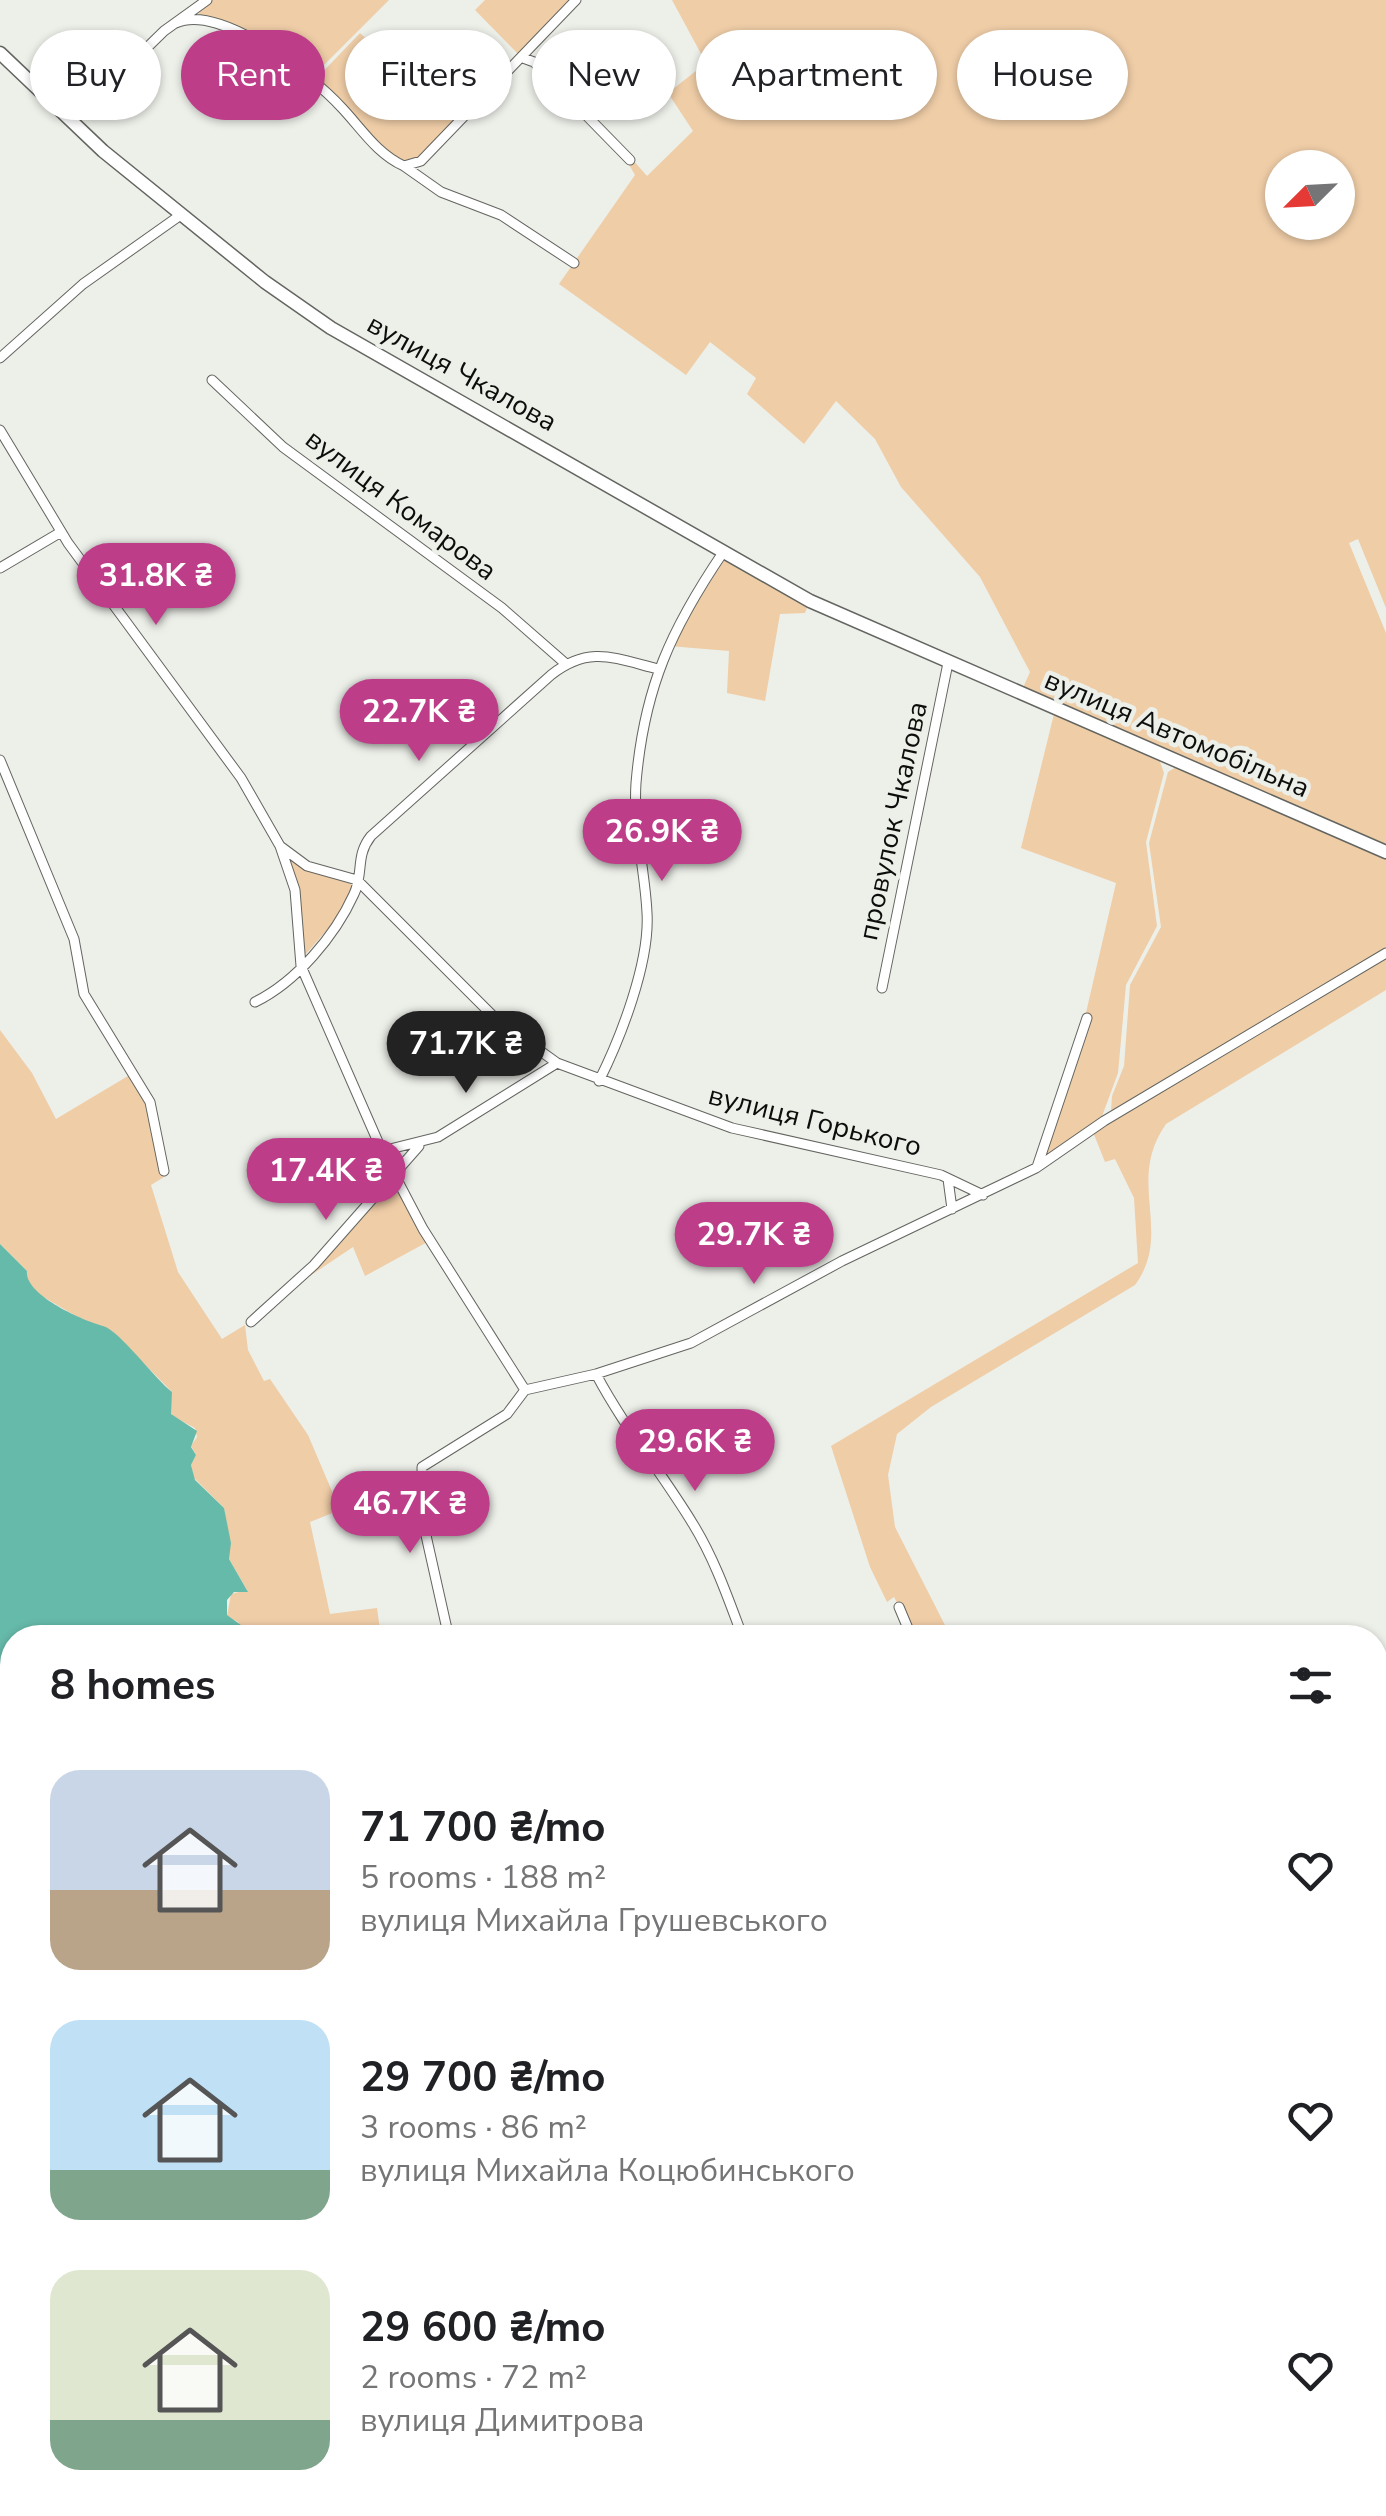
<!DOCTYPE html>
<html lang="en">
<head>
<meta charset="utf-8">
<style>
	:root { --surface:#fff; --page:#f6f6f6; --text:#202124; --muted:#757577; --accent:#bd3d89 }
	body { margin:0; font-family:"Nunito Sans",sans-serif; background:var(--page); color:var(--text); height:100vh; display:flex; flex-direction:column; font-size:38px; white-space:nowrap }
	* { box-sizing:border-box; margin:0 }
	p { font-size:32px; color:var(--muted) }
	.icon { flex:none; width:55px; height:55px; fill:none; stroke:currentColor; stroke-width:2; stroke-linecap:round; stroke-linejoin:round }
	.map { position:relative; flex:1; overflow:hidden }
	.sheet { position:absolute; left:0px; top:1625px; width:1388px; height:892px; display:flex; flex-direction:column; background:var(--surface); border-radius:40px 40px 0 0; box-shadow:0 2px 8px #0004 }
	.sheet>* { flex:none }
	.top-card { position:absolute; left:30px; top:30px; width:1328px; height:90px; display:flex; gap:20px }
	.needle { width:65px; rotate:246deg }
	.fabs { position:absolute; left:1265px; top:150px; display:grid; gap:20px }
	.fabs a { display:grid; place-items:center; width:90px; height:90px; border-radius:50%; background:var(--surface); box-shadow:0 2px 8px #0004; font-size:50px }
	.price { position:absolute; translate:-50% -85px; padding:0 22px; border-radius:35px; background:var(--accent); color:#fff; font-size:32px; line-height:65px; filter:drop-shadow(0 2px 5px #0008) }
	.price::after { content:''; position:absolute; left:50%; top:60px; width:30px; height:22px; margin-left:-15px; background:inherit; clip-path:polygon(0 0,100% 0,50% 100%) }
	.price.current { background:#222; color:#fff }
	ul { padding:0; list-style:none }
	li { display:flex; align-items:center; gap:30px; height:250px; padding:0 50px }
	li span { display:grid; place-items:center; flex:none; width:280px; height:200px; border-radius:30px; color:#555 }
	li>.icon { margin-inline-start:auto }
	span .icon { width:120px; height:120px; fill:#fffc; stroke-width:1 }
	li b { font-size:42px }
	h2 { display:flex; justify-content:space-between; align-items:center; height:120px; padding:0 50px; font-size:42px }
	.chip { padding:0 35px; border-radius:45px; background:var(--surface); box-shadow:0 2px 8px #0004; font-size:35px; line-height:90px }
	.chip.current { background:var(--accent); color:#fff }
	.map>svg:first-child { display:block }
	.green { fill:#efcda7; fill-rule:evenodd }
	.water { fill:#66baaa }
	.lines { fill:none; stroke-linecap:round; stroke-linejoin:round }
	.street-casing { stroke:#636560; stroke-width:11 }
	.secondary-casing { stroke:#636560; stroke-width:15 }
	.street { stroke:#fff; stroke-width:9 }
	.secondary { stroke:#fff; stroke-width:12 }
	.labels { text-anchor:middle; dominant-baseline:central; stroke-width:9; stroke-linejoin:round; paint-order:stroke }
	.street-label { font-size:28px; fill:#0d0e0c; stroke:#edefe9 }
</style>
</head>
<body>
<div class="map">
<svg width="1386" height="2516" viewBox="0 0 1386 2516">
	<rect width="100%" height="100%" fill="#edefe9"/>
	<!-- green -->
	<path class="green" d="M210,0H389L313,76L240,27L198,14Z
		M485,0H573L520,56L475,10Z
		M672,0H1386V608L1358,539L1349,543L1386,633V848L1022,690L1030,672L980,577L901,487L875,439L836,401L804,444L747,394L756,378L710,342L686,375L559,284L635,175L628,163L632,159L647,176L693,131L668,93L706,63ZM1282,168H1338V222H1282Z
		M360,33L411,80L425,64L468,109L420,159L404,164L359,129L315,80Z
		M725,559L808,605L805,613L780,614L765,701L727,693L729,651L669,646Z
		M1054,714L1159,759L1164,773L1146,842L1157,926L1126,985L1118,1073L1101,1119L1043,1159L1085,1017L1116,883L1021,848Z
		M1176,767L1386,857V948L1111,1111L1112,1096L1124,1066L1130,985L1161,927L1149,843L1168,772Z
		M286,853L307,868L350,883L353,889L334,922L305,955Z
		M1386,958V990L1166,1124C1125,1182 1174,1232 1135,1285L931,1407L897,1434L888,1475L895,1527L951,1637H915L894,1597L887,1602L870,1567L831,1446L1138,1263L1134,1198L1115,1159L1105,1162L1093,1132Z
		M0,1030L32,1073L56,1119L133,1073L154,1120L164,1177L151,1185L178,1272L222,1339L245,1325L248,1350L264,1381L270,1379L308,1435L340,1510L310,1522L330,1614L377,1608L381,1637H243L238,1622L227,1616L231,1594L247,1590L229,1559L224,1508L194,1478L191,1465L196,1455L191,1446L197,1437L195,1428L172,1416L169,1406L172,1392L112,1331L91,1325L35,1292L27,1281V1271L0,1244Z
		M393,1181L431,1240L365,1276L353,1247L286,1292Z
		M0,2017L12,2039V2505H108L99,2516H0Z
		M317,2505H440L437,2516H315Z"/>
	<!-- water -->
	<path class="water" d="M0,1244L27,1271C24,1295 84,1321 103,1326C119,1330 156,1380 172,1392L171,1414L197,1431L191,1447L196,1455L191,1465L195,1480L224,1508L231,1543L229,1559L248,1592H234L227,1600V1615L245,1628L243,1637L12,1638V2039L0,2017Z
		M108,2505H317L315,2516H99Z"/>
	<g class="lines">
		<!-- street casing -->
		<g class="street-casing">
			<path id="street" d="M176,23C220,3 312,75 342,108C361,128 377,154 404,166L421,161L576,0
				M523,58L534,62L630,160
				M72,121L164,31L207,0
				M404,166L441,192L501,215L574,263
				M0,358L83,284L182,214
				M212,380L283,447L502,608L566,664
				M0,430L68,543L241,778L280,846L295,890L301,966L382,1151L423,1229L525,1390
				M0,568L61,532
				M0,760L74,939L84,994L150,1102L164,1171
				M280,846L307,866L357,880L495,1018L557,1063L732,1128L941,1175L983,1195
				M882,988L948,663
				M255,1002C296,982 335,936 354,894C364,873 355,856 371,836L551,675C589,645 614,658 658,669
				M599,1081C621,1037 650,962 647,913C645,869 633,828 636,783C644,688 671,629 724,551
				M382,1151L438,1137L557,1063
				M1037,1167L1087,1018
				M948,1179L952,1209
				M251,1322L314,1265L419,1146
				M596,1374C624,1427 662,1473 693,1524C715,1560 728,1598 743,1638
				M899,1607L912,1638
				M449,1638L423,1522L422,1467L507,1414L525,1390L596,1374L691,1343L842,1261L1036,1168L1104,1121L1386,953
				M1375,1747L1386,1741
				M594,2516L599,2505
				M845,2516L850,2505"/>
		</g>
		<!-- secondary casing -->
		<g class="secondary-casing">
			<path id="secondary" d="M0,53L103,151L265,282L331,328L810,601L1386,852"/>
		</g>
		<!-- street -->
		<use href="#street" class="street"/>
		<!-- secondary -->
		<use href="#secondary" class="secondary"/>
	</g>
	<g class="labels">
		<!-- street labels -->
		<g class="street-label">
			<text transform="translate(462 373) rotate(29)">вулиця Чкалова</text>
			<text transform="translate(401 505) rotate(37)">вулиця Комарова</text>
			<text transform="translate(1177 734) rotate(23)">вулиця Автомобільна</text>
			<text transform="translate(893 821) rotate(-78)">провулок Чкалова</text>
			<text transform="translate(815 1121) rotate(14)">вулиця Горького</text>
		</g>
	</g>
</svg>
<div class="fabs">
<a><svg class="needle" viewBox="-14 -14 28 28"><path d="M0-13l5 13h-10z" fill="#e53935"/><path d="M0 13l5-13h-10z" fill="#757577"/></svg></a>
</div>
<b class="price" style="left:156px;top:628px">31.8K ₴</b>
<b class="price" style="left:419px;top:764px">22.7K ₴</b>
<b class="price" style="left:662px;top:884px">26.9K ₴</b>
<b class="price current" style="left:466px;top:1096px">71.7K ₴</b>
<b class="price" style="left:326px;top:1223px">17.4K ₴</b>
<b class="price" style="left:754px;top:1287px">29.7K ₴</b>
<b class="price" style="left:695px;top:1494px">29.6K ₴</b>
<b class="price" style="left:410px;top:1556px">46.7K ₴</b>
<div class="top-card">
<a class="chip">Buy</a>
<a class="chip current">Rent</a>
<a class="chip">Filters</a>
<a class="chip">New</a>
<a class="chip">Apartment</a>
<a class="chip">House</a>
</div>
<section class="sheet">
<h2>8 homes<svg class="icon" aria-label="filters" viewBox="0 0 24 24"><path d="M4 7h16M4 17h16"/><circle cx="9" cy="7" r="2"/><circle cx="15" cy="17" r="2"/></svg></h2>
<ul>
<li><span style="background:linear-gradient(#c9d6e8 60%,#b9a48a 0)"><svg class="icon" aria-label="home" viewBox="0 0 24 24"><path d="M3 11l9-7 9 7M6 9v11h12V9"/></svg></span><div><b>71 700 ₴/mo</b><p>5 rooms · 188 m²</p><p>вулиця Михайла Грушевського</p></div><svg class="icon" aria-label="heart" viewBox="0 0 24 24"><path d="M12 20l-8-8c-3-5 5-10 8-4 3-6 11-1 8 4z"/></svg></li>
<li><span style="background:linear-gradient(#bfe0f5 75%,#7fa58c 0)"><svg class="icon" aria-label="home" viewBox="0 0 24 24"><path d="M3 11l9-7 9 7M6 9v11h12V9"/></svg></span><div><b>29 700 ₴/mo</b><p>3 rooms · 86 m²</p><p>вулиця Михайла Коцюбинського</p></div><svg class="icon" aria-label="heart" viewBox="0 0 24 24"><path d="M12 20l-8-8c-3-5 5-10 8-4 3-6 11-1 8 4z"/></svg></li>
<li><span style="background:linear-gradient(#dfe7d0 75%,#7fa58c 0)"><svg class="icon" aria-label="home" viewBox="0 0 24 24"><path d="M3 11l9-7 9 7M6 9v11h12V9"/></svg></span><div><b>29 600 ₴/mo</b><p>2 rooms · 72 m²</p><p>вулиця Димитрова</p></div><svg class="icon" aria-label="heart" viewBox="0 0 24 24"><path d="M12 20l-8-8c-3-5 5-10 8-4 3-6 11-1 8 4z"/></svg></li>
</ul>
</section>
</div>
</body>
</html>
